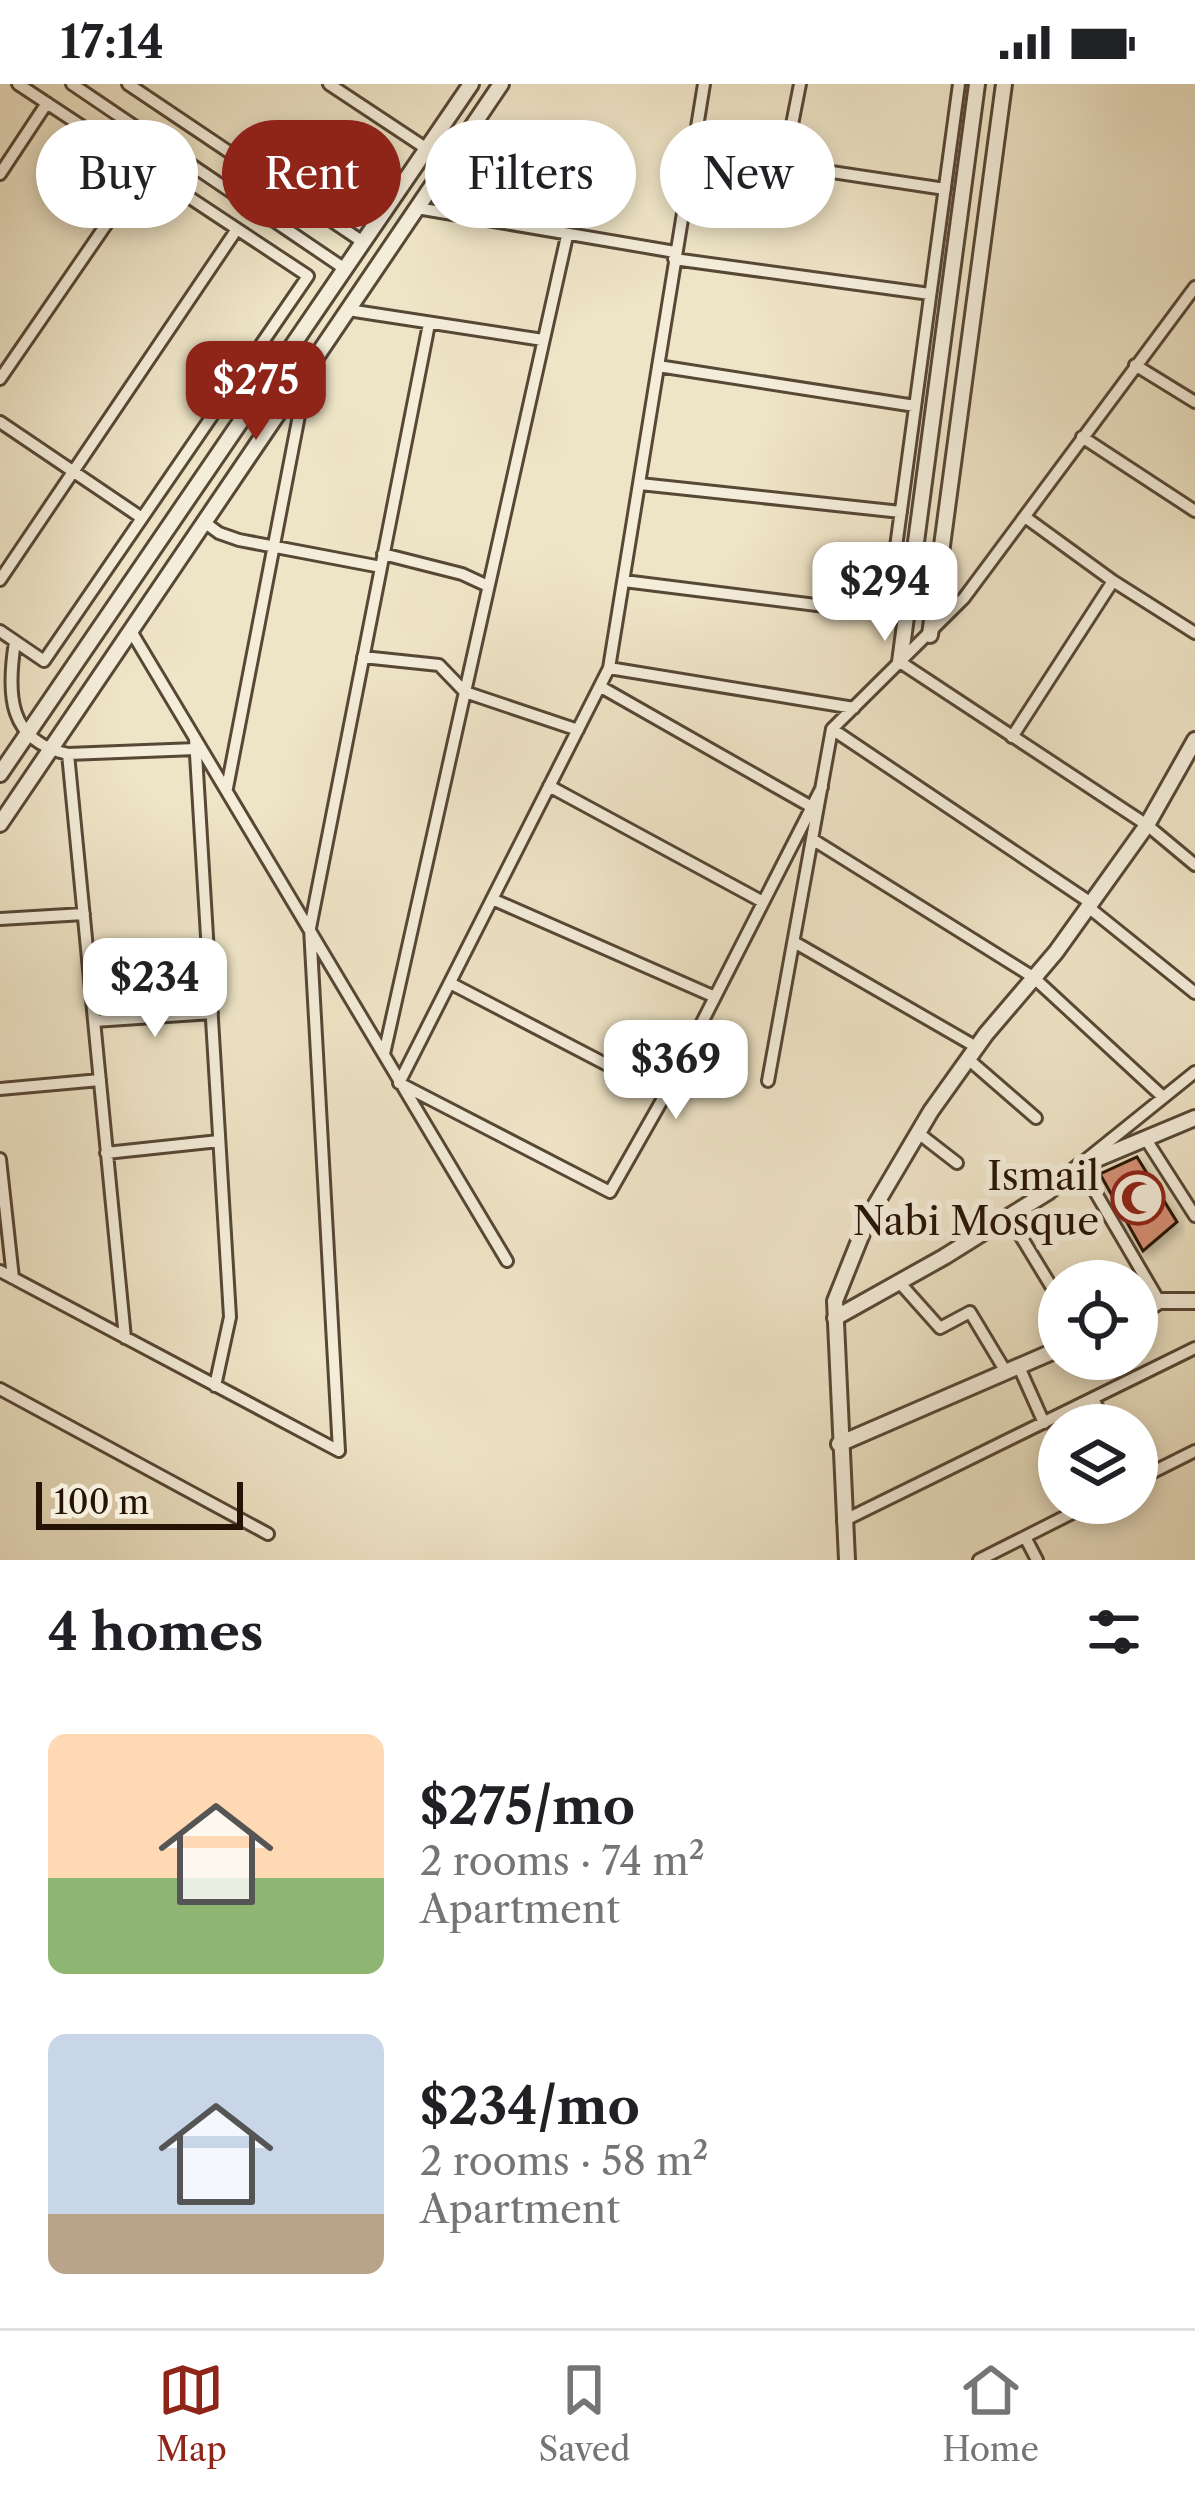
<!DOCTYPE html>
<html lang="en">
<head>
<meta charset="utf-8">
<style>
	:root { --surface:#fff; --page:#f6f6f6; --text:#202124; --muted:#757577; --line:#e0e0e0; --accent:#8f2418 }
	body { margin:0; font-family:"Libre Caslon Text",serif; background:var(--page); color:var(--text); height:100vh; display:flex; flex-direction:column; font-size:45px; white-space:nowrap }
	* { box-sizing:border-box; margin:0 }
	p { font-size:39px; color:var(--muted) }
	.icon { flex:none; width:66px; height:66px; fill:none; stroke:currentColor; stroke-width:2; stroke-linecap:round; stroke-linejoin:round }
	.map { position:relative; height:1476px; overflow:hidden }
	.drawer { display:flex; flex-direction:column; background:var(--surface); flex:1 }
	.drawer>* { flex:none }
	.hud { position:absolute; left:36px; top:36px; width:1125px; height:108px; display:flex; gap:24px }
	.fabs { position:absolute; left:1038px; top:1176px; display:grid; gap:24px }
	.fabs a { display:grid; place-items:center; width:120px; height:120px; border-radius:50%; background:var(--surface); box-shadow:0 6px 18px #0003; font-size:60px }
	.scale { position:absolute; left:36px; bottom:30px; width:207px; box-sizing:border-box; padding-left:12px; border:6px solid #251305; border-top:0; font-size:33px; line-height:42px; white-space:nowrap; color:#251305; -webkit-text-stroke:9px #f4edda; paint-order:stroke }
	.price { position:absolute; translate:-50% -102px; padding:0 27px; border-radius:24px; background:#fff; color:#222; font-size:39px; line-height:78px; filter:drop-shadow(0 3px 6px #0008) }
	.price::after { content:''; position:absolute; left:50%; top:72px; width:36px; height:27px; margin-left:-18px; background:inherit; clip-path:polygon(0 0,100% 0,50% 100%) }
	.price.on { background:var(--accent); color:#fff }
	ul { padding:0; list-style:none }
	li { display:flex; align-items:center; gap:36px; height:300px; padding:0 48px }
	li span { display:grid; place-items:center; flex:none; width:336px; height:240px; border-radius:18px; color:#555 }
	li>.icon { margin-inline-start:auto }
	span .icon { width:144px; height:144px; fill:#fffc; stroke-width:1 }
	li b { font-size:51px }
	h2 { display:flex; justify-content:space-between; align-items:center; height:144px; padding:0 48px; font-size:51px }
	.tag { padding:0 42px; border-radius:54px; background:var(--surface); box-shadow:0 6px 18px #0003; font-size:42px; line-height:108px }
	.tag.on { background:var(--accent); color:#fff }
	.status { display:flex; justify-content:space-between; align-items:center; height:84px; padding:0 60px; background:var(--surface); direction:ltr }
	.status svg { height:33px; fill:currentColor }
	.menu { display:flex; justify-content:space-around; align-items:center; height:168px; border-top:3px solid var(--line); background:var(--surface); font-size:33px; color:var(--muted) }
	.menu a { display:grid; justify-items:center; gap:6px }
	.menu .on { color:var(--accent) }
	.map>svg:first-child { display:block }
	.building { fill:#d79076; stroke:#251305; stroke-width:3; filter:url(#shadow) }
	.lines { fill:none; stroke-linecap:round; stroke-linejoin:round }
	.minor-casing { stroke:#574735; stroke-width:16 }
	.tertiary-casing { stroke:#574735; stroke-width:20 }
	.minor { stroke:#f4edda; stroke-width:10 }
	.tertiary { stroke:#f4edda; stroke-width:14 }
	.labels { text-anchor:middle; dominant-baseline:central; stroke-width:12; stroke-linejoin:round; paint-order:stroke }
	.poi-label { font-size:39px; fill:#251305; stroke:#f4edda; text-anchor:end }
</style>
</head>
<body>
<div class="status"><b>17:14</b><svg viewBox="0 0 49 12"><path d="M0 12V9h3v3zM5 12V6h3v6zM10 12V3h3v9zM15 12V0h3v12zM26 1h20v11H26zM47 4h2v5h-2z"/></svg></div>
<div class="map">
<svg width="1195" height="1476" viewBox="0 0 1195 1476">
	<defs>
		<filter id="shadow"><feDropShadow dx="3.5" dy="6" stdDeviation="6" flood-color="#0004"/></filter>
	</defs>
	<rect width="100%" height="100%" fill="#eee4c6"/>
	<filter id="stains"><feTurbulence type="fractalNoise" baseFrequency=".00167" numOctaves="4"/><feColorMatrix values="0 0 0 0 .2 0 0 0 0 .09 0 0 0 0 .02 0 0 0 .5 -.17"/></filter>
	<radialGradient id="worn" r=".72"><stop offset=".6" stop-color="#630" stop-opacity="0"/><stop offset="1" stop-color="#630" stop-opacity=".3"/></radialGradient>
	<!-- building -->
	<path class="building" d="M1137,1073L1177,1138L1143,1167L1100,1090Z"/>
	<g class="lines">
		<!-- minor casing -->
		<g class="minor-casing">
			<path id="minor" d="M72,0L345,185
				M128,0L363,158
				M329,0L427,65
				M704,0L609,584L399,999L610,1108L665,1011L822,703
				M692,67L945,105
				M784,81L800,0
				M0,90L47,19
				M417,124L675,168
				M674,175L930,210
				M348,226L543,256
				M1135,281L1195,318
				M658,282L915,322
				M0,295L145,84
				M0,338L142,434
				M1082,353L1195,427
				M640,400L901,428
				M1025,433L1113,497L1195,549
				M204,438L219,449L239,456L381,483
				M383,470L462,490L488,502
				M0,496L237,145
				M624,497L905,532
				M887,529L959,0
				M0,547L44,577L308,192L18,0
				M131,547L507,1177
				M15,558C7,609 7,657 68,670L196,665
				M363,573L439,581L465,608L578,646
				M900,578L1147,741L1195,781
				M609,584L854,624
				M601,603L817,726
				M832,645L1091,819
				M1012,653L1113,497
				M195,654L230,1233L215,1302
				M68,670L125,1254
				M549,702L763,818
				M227,704L307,290
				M812,755L1033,893L1163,1013
				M492,815L715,913
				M1087,822L1195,909
				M0,835L84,830
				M794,858L978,964
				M450,899L665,1011
				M94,937L212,929
				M384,970L567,152
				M968,975L1036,1034
				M768,997L832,645L964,514L1195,203
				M0,1005L100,996
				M917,1048L957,1079
				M1147,1057L1195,1132
				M106,1069L219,1057
				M0,1075L13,1194
				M1082,1079L1195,988
				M1080,1082L1159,1217
				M1009,1133L1059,1215
				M0,1187L339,1367L310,844L429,240
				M899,1198L940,1244L970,1228L1006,1288
				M1019,1283L1044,1339
				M0,1305L268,1450
				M1093,1315L1107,1341
				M1137,1396L1195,1367
				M843,1437L1195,1264
				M1025,1453L1037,1476
				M979,1476L1092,1419"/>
		</g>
		<!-- tertiary casing -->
		<g class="tertiary-casing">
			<path id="tertiary" d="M930,551L1004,0
				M900,578L977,0
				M0,690L471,0
				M0,740L501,0
				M1137,1232L1159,1217H1195
				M835,1234L944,1173L1048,1108L1080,1082L1195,1034
				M839,1360L1059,1265
				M847,1476L835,1217L869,1132L931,1027L986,950L1056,868L1147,741L1195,656"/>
		</g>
		<!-- minor -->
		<use href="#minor" class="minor"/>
		<!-- tertiary -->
		<use href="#tertiary" class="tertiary"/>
	</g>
	<!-- icons -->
	<defs>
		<g id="mosque-ring" transform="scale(2.7)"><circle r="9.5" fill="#f4edda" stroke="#8f2418" stroke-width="1.5"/><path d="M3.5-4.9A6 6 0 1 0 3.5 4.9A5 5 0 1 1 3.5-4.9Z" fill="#8f2418"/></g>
	</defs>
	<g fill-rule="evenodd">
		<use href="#mosque-ring" x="1138" y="1114"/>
	</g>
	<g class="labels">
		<!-- poi labels -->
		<g class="poi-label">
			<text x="1099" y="1092">Ismail<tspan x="1099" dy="45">Nabi Mosque</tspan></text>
		</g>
	</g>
	<rect width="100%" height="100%" filter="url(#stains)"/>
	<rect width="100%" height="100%" fill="url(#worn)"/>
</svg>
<div class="fabs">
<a><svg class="icon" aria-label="locate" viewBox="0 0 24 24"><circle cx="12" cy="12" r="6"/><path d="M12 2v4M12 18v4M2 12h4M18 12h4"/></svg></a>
<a><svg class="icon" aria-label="layers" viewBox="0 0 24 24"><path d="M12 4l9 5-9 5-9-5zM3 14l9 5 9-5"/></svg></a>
</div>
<div class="scale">100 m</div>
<b class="price on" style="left:256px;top:359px">$275</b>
<b class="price" style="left:885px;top:560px">$294</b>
<b class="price" style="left:155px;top:956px">$234</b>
<b class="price" style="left:676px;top:1038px">$369</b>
<div class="hud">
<a class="tag">Buy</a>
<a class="tag on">Rent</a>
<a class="tag">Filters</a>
<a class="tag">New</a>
</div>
</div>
<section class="drawer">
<h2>4 homes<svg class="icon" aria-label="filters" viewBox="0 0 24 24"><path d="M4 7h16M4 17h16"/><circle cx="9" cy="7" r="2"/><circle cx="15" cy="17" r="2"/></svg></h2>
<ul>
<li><span style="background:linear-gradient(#ffd9b3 60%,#8fb573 0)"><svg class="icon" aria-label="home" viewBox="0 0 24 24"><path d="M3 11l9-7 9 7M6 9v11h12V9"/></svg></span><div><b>$275/mo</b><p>2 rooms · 74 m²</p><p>Apartment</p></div></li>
<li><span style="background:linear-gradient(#c9d6e8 75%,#b9a48a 0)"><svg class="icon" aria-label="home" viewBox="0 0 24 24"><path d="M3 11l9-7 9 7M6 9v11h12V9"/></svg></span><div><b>$234/mo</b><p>2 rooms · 58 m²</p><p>Apartment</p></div></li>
</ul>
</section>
<nav class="menu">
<a class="on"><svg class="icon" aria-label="map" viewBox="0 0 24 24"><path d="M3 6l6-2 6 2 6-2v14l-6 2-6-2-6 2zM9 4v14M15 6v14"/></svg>Map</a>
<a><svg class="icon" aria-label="saved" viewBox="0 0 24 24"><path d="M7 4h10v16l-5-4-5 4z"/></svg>Saved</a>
<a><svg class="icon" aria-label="home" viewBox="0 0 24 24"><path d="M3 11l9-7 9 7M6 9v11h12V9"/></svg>Home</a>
</nav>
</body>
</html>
